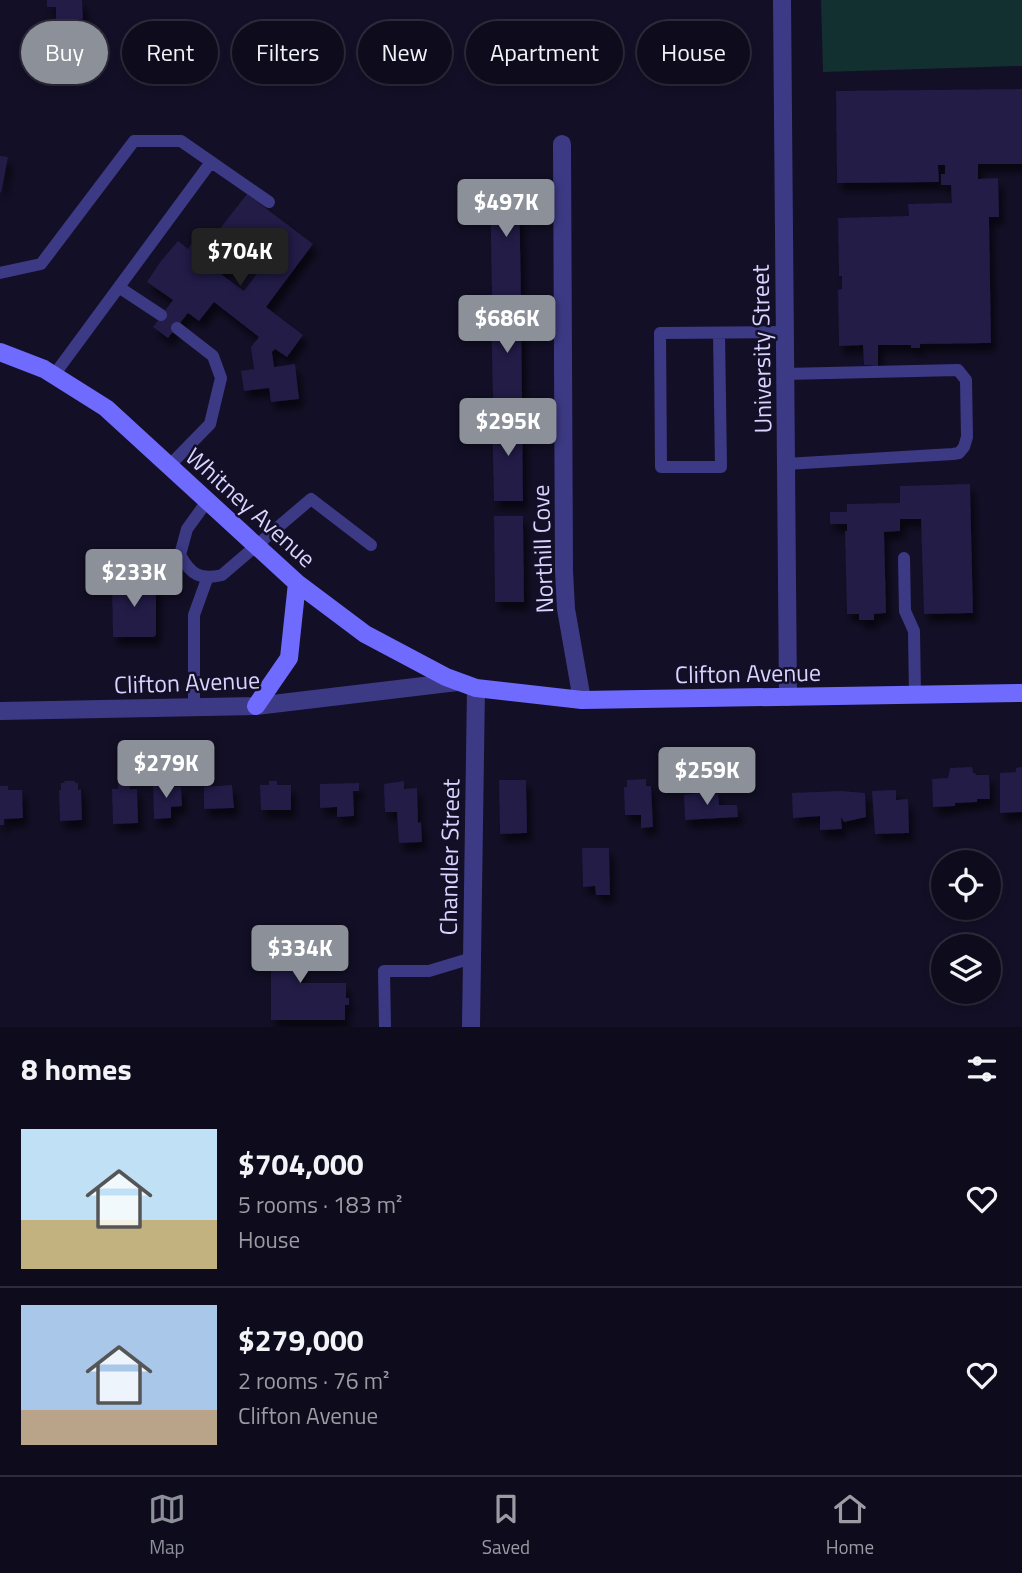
<!DOCTYPE html>
<html lang="en">
<head>
<meta charset="utf-8">
<style>
	:root { --surface:#0e0b1c; --page:#1c1929; --text:#f1f3f6; --muted:#9b9ba3; --line:#2e2b3b; --accent:#8c9099 }
	body { margin:0; font-family:"Titillium Web",sans-serif; background:var(--page); color:var(--text); height:100vh; display:flex; flex-direction:column; font-size:26px; white-space:nowrap }
	* { box-sizing:border-box; margin:0 }
	p { font-size:23px; color:var(--muted) }
	.icon { flex:none; width:38px; height:38px; fill:none; stroke:currentColor; stroke-width:2; stroke-linecap:round; stroke-linejoin:round }
	.map { position:relative; height:1027px; overflow:hidden }
	.panel { display:flex; flex-direction:column; background:var(--surface); flex:1 }
	.panel>* { flex:none }
	.guide { position:absolute; left:21px; top:21px; width:980px; height:63px; display:flex; gap:14px }
	.tools { position:absolute; left:931px; top:850px; display:grid; gap:14px }
	.tools a { display:grid; place-items:center; width:70px; height:70px; border-radius:50%; background:var(--surface); box-shadow:0 4px 10px #0003,0 0 0 2px var(--line); font-size:35px }
	.price { position:absolute; translate:-50% -60px; padding:0 16px; border-radius:7px; background:var(--accent); color:#fff; font-size:23px; line-height:46px; filter:drop-shadow(0 2px 4px #0008) }
	.price::after { content:''; position:absolute; left:50%; top:42px; width:21px; height:16px; margin-left:-10px; background:inherit; clip-path:polygon(0 0,100% 0,50% 100%) }
	.price.selected { background:#222; color:#fff }
	ul { padding:0; list-style:none }
	li { display:flex; align-items:center; gap:21px; height:175px; padding:0 21px }
	li+li { border-top:2px solid var(--line) }
	li span { display:grid; place-items:center; flex:none; width:196px; height:140px; border-radius:0px; color:#555 }
	li>.icon { margin-inline-start:auto }
	span .icon { width:84px; height:84px; fill:#fffc; stroke-width:1 }
	li b { font-size:30px }
	h2 { display:flex; justify-content:space-between; align-items:center; height:84px; padding:0 21px; font-size:30px }
	.tag { padding:0 24px; border-radius:32px; background:var(--surface); box-shadow:0 4px 10px #0003,0 0 0 2px var(--line); font-size:24px; line-height:63px }
	.tag.selected { background:var(--accent); color:#fff }
	.menu { display:flex; justify-content:space-around; align-items:center; height:98px; border-top:2px solid var(--line); background:var(--surface); font-size:19px; color:var(--muted) }
	.menu a { display:grid; justify-items:center; gap:4px }
	.menu .selected { color:var(--accent) }
	.map>svg:first-child { display:block }
	.green { fill:#12302f }
	.building { fill:#241b47; fill-rule:evenodd; filter:url(#shadow) }
	.lines { fill:none; stroke-linecap:round; stroke-linejoin:round }
	.service { stroke:#3d3a85; stroke-width:12 }
	.minor { stroke:#3d3a85; stroke-width:18 }
	.tertiary { stroke:#3d3a85; stroke-width:18 }
	.secondary { stroke:#6f6bff; stroke-width:18 }
	.labels { text-anchor:middle; dominant-baseline:central; stroke-width:5; stroke-linejoin:round; paint-order:stroke }
	.street-label { font-size:24px; fill:#d9d4ff; stroke:#130f26 }
</style>
</head>
<body>
<div class="map">
<svg width="1022" height="1027" viewBox="0 0 1022 1027">
	<defs>
		<filter id="shadow"><feDropShadow dx="4.5" dy="8" stdDeviation="3.5" flood-color="#0009"/></filter>
	</defs>
	<rect width="100%" height="100%" fill="#130f26"/>
	<!-- green -->
	<path class="green" d="M821,0H1022V66L823,72Z"/>
	<!-- building -->
	<path class="building" d="M47,0H82L83,19H56V7H47Z
		M1022,89V164H978V179L998,178L999,217H989L991,343L920,344V348H911V345H878V366L864,365L863,345L839,346L838,290L842,289V276H839L838,218L909,216L908,204L952,203L951,185H941V174H945V165H938L939,182L837,183L836,91Z
		M0,156L8,157L1,193L0,192Z
		M519,180L521,298H492L490,181Z
		M247,194L313,244L266,307L303,335L287,357L275,349L272,352L274,367L295,364L299,399L271,402L269,388L244,391L241,371L254,369L251,347L259,337L214,302L199,321L188,313L168,338L153,327L173,300L147,282L161,261L178,241L188,249L192,243L202,250L198,257ZM252,233L275,250L244,291L221,274Z
		M491,312H521L522,398L493,399Z
		M522,414L523,501H494L492,415Z
		M970,484L973,613L924,614L921,519H900V531L884,532L886,613L874,614V620H859V614H847L845,531H847V524H830V512H847V504L900,503V486Z
		M494,516H523L524,602H495Z
		M112,582H154V585H156V635L154,637H113Z
		M972,767L973,773H975L976,775H989L990,799H977V802L955,803V806L933,807L932,779L948,778L950,768Z
		M1022,767V812L1000,813V773L1016,772V768Z
		M646,779V786H651L653,827L641,828V815H625L624,787H627V780Z
		M499,780H526L527,833L500,834Z
		M64,781H75V783H78V790L81,789L82,820L60,821L59,790H61V783H65Z
		M269,781H277V785H291V810H261L260,785H269Z
		M404,781V789L417,788L418,823L421,822L422,842L399,843L397,812H385L384,784Z
		M118,782H129L130,789H137L138,823L113,824L112,789H118Z
		M167,782V787H181L182,806L171,807V818L154,819L153,783Z
		M359,783V791H353L354,816L337,817V807L320,808V784Z
		M232,785L234,808L204,809V787Z
		M0,786H8V790H22L23,818L4,819V825H0Z
		M896,790V800L908,799L909,833L875,834L872,791Z
		M841,791L865,793L866,817L844,822L841,817L842,829L820,830V816L793,818L792,793Z
		M700,793L718,794L719,805H737L738,817L685,820L684,795Z
		M582,848H609L610,895H596L595,886L583,887Z
		M271,930H301V941H306V954H300V983H346V998H349V1005H345V1020H271Z"/>
	<g class="lines">
		<!-- service -->
		<path class="service" d="M0,273L41,264L134,141H181L269,202
			M120,288L161,315
			M719,333L721,467H661L660,333L785,332
			M785,374L958,370L966,380L967,437L964,447L959,453L953,454L786,464
			M54,375L211,162
			M170,465L210,424L221,378L213,356L177,328
			M208,500L187,529L180,555C191,575 200,580 222,575L311,499L371,545
			M904,558L905,611L914,631L915,695
			M194,708V615L207,579
			M385,1027L384,971H429L472,958"/>
		<!-- minor -->
		<path class="minor" d="M562,144L564,571L566,609L582,700
			M0,711L256,706L457,682
			M471,1027L476,688"/>
		<!-- tertiary -->
		<path class="tertiary" d="M782,0L788,697"/>
		<!-- secondary -->
		<path class="secondary" d="M0,352L44,369L106,408L297,583L365,634L446,677L476,688L582,700L1022,693
			M256,706L289,658L297,583"/>
	</g>
	<g class="labels">
		<!-- street labels -->
		<g class="street-label">
			<text transform="translate(761 349) rotate(-91)">University Street</text>
			<text transform="translate(251 507) rotate(42)">Whitney Avenue</text>
			<text transform="translate(542 549) rotate(-92)">Northill Cove</text>
			<text transform="translate(748 673) rotate(-1)">Clifton Avenue</text>
			<text transform="translate(187 682) rotate(-2)">Clifton Avenue</text>
			<text transform="translate(449 857) rotate(-89)">Chandler Street</text>
		</g>
	</g>
</svg>
<div class="tools">
<a><svg class="icon" aria-label="locate" viewBox="0 0 24 24"><circle cx="12" cy="12" r="6"/><path d="M12 2v4M12 18v4M2 12h4M18 12h4"/></svg></a>
<a><svg class="icon" aria-label="layers" viewBox="0 0 24 24"><path d="M12 4l9 5-9 5-9-5zM3 14l9 5 9-5"/></svg></a>
</div>
<b class="price" style="left:506px;top:239px">$497K</b>
<b class="price selected" style="left:240px;top:288px">$704K</b>
<b class="price" style="left:507px;top:355px">$686K</b>
<b class="price" style="left:508px;top:458px">$295K</b>
<b class="price" style="left:134px;top:609px">$233K</b>
<b class="price" style="left:166px;top:800px">$279K</b>
<b class="price" style="left:707px;top:807px">$259K</b>
<b class="price" style="left:300px;top:985px">$334K</b>
<div class="guide">
<a class="tag selected">Buy</a>
<a class="tag">Rent</a>
<a class="tag">Filters</a>
<a class="tag">New</a>
<a class="tag">Apartment</a>
<a class="tag">House</a>
</div>
</div>
<section class="panel">
<h2>8 homes<svg class="icon" aria-label="filters" viewBox="0 0 24 24"><path d="M4 7h16M4 17h16"/><circle cx="9" cy="7" r="2"/><circle cx="15" cy="17" r="2"/></svg></h2>
<ul>
<li><span style="background:linear-gradient(#bfe0f5 65%,#c2b280 0)"><svg class="icon" aria-label="home" viewBox="0 0 24 24"><path d="M3 11l9-7 9 7M6 9v11h12V9"/></svg></span><div><b>$704,000</b><p>5 rooms · 183 m²</p><p>House</p></div><svg class="icon" aria-label="heart" viewBox="0 0 24 24"><path d="M12 20l-8-8c-3-5 5-10 8-4 3-6 11-1 8 4z"/></svg></li>
<li><span style="background:linear-gradient(#a9c7e8 75%,#b9a48a 0)"><svg class="icon" aria-label="home" viewBox="0 0 24 24"><path d="M3 11l9-7 9 7M6 9v11h12V9"/></svg></span><div><b>$279,000</b><p>2 rooms · 76 m²</p><p>Clifton Avenue</p></div><svg class="icon" aria-label="heart" viewBox="0 0 24 24"><path d="M12 20l-8-8c-3-5 5-10 8-4 3-6 11-1 8 4z"/></svg></li>
</ul>
</section>
<nav class="menu">
<a class="selected"><svg class="icon" aria-label="map" viewBox="0 0 24 24"><path d="M3 6l6-2 6 2 6-2v14l-6 2-6-2-6 2zM9 4v14M15 6v14"/></svg>Map</a>
<a><svg class="icon" aria-label="saved" viewBox="0 0 24 24"><path d="M7 4h10v16l-5-4-5 4z"/></svg>Saved</a>
<a><svg class="icon" aria-label="home" viewBox="0 0 24 24"><path d="M3 11l9-7 9 7M6 9v11h12V9"/></svg>Home</a>
</nav>
</body>
</html>
